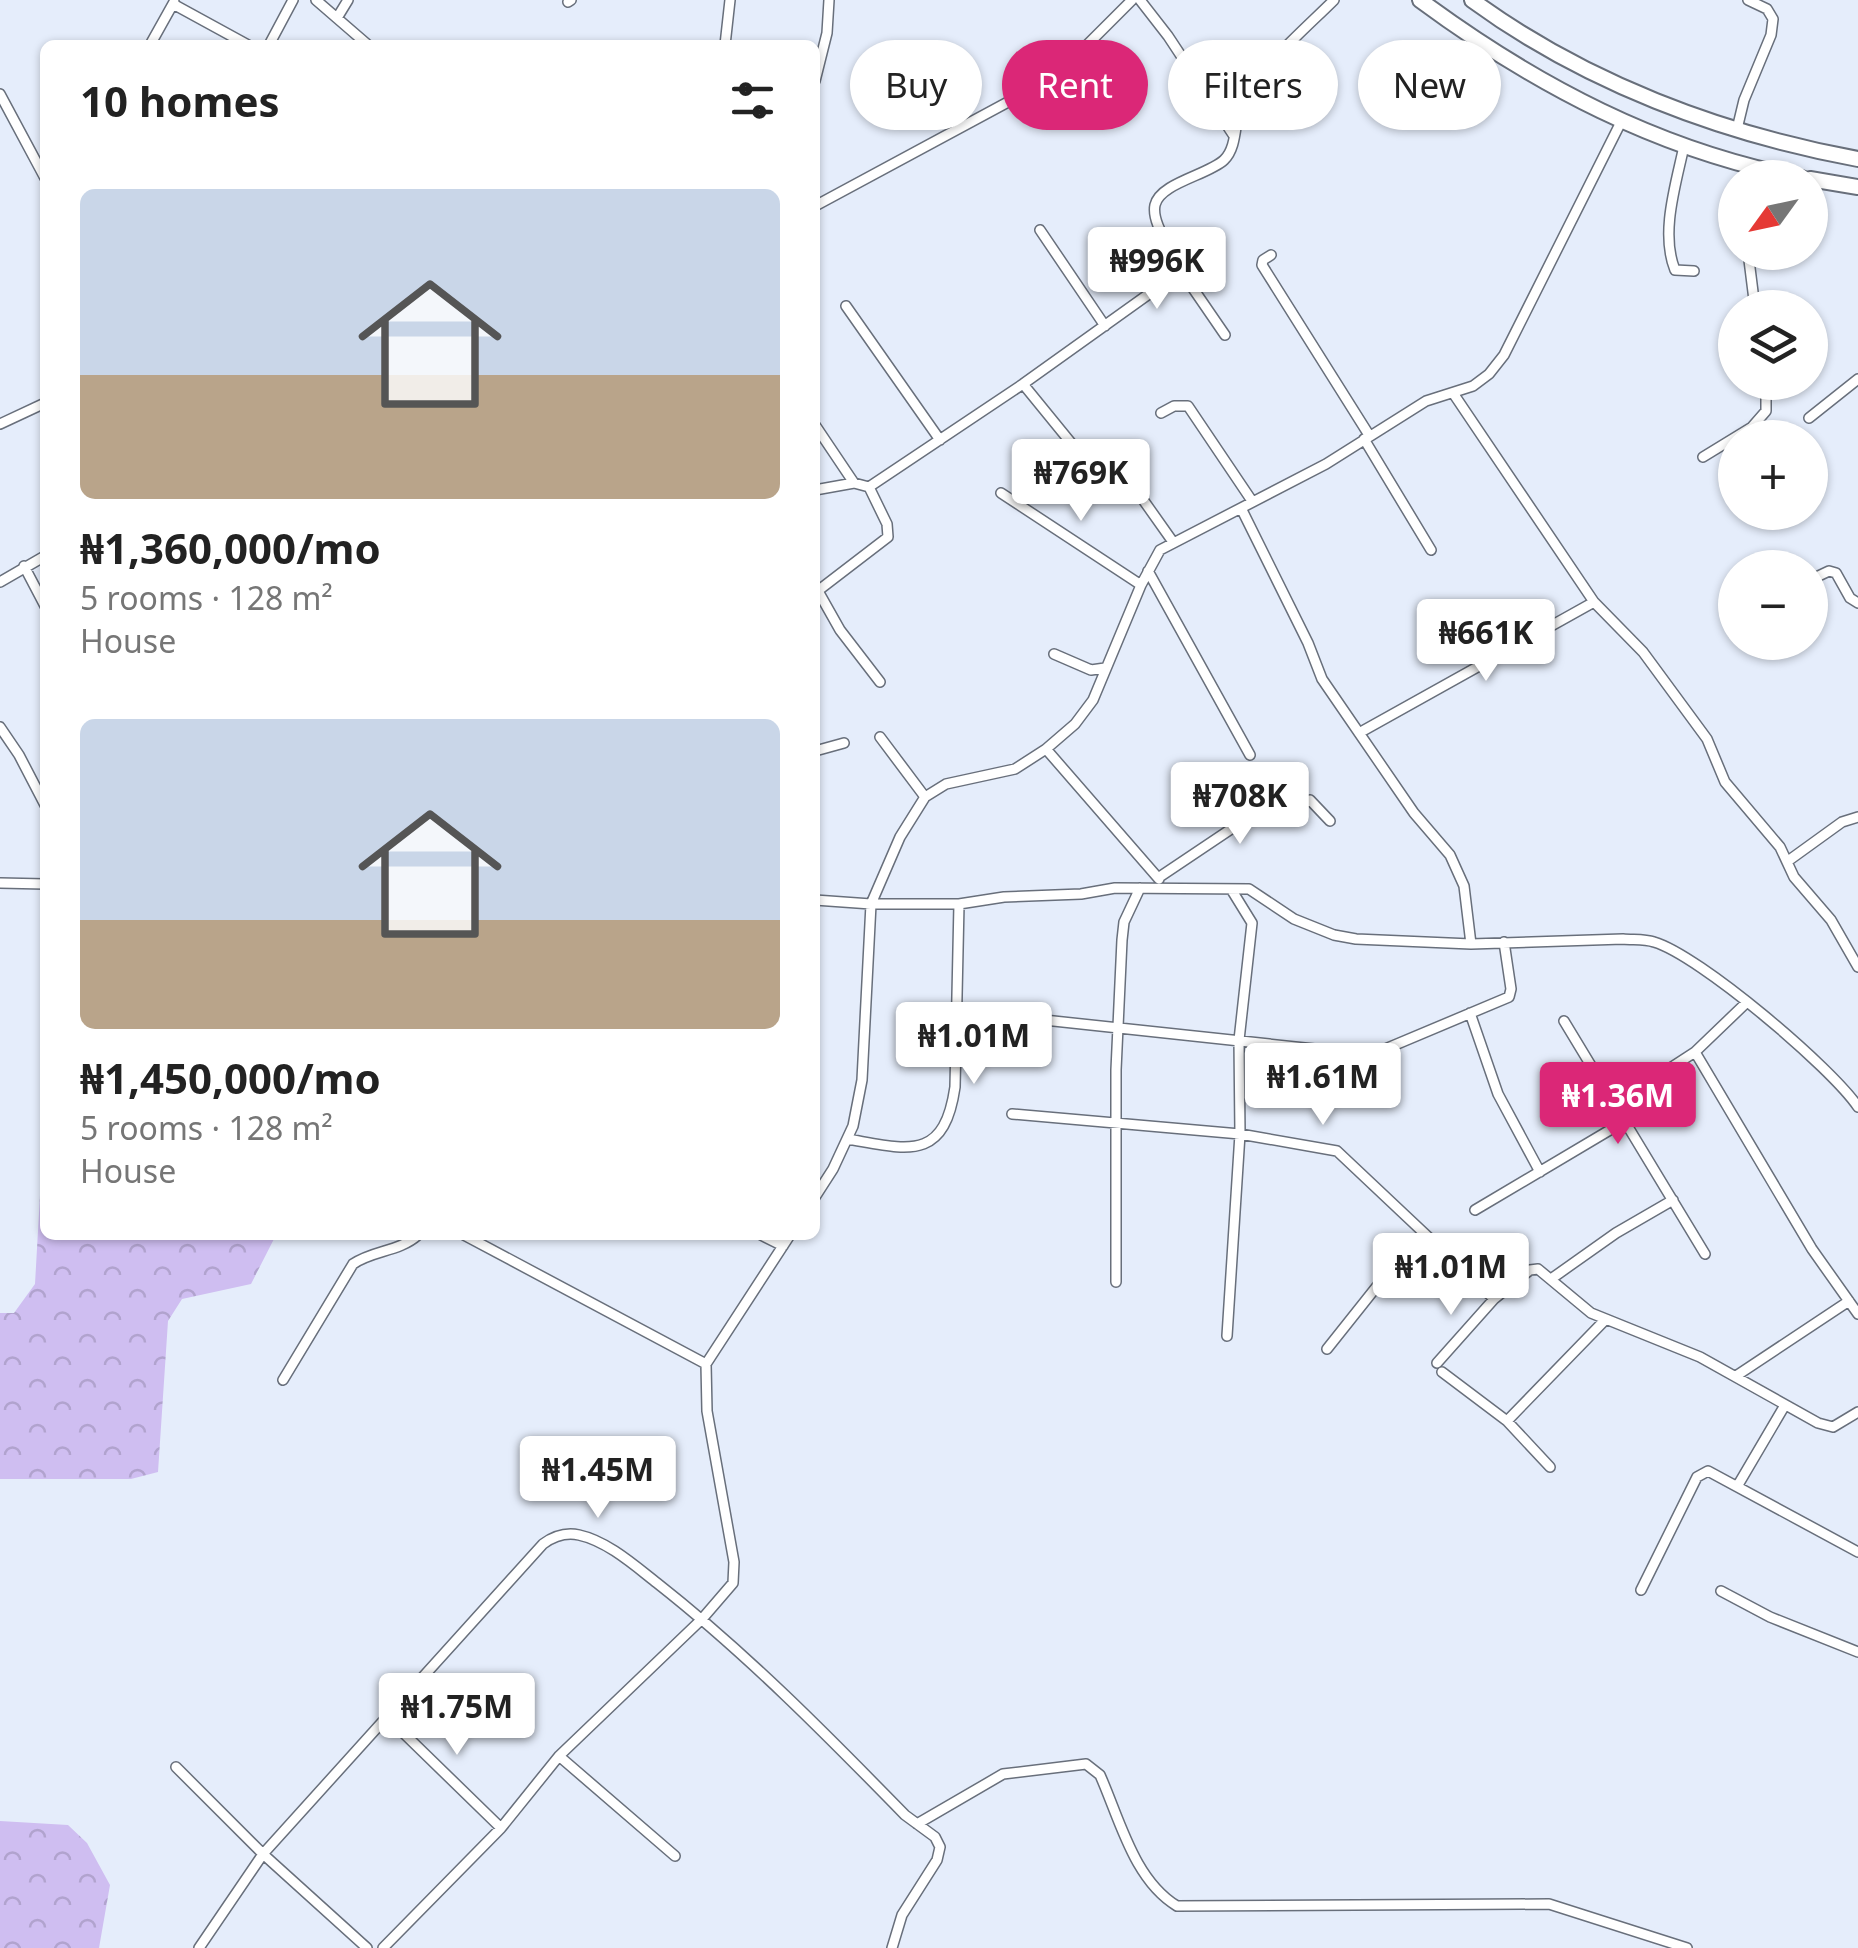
<!DOCTYPE html>
<html lang="en">
<head>
<meta charset="utf-8">
<style>
	:root { --surface:#fff; --page:#f2f2f2; --text:#222; --muted:#767676; --accent:#db2777 }
	body { margin:0; font-family:"Noto Sans",sans-serif; background:var(--page); color:var(--text); height:100vh; display:flex; flex-direction:column; font-size:38px; white-space:nowrap }
	* { box-sizing:border-box; margin:0 }
	p { font-size:32px; color:var(--muted) }
	.icon { flex:none; width:55px; height:55px; fill:none; stroke:currentColor; stroke-width:2; stroke-linecap:round; stroke-linejoin:round }
	.map { position:relative; flex:1; overflow:hidden }
	.sheet { position:absolute; left:40px; top:40px; width:780px; height:1200px; display:flex; flex-direction:column; background:var(--surface); border-radius:15px; box-shadow:0 2px 8px #0004 }
	.sheet>* { flex:none }
	.hud { position:absolute; left:850px; top:40px; width:858px; height:90px; display:flex; gap:20px }
	.needle { width:65px; rotate:237deg }
	.tools { position:absolute; left:1718px; top:160px; display:grid; gap:20px }
	.tools a { display:grid; place-items:center; width:110px; height:110px; border-radius:50%; background:var(--surface); box-shadow:0 2px 8px #0004; font-size:50px }
	.price { position:absolute; translate:-50% -85px; padding:0 22px; border-radius:10px; background:#fff; color:#222; font-size:32px; line-height:65px; filter:drop-shadow(0 2px 5px #0008) }
	.price::after { content:''; position:absolute; left:50%; top:60px; width:30px; height:22px; margin-left:-15px; background:inherit; clip-path:polygon(0 0,100% 0,50% 100%) }
	.price.selected { background:var(--accent); color:#fff }
	ul { padding:0; list-style:none }
	li { display:grid; align-content:center; gap:20px; height:530px; padding:0 40px }
	li span { display:grid; place-items:center; height:310px; border-radius:15px; color:#555 }
	li>.icon { margin-inline-start:auto }
	span .icon { width:180px; height:180px; fill:#fffc; stroke-width:1 }
	li b { font-size:42px }
	h2 { display:flex; justify-content:space-between; align-items:center; height:120px; padding:0 40px; font-size:42px }
	.pill { padding:0 35px; border-radius:45px; background:var(--surface); box-shadow:0 2px 8px #0004; font-size:35px; line-height:90px }
	.pill.selected { background:var(--accent); color:#fff }
	.map>svg:first-child { display:block }
	.forest { fill:url(#forest-crowns) }
	.lines { fill:none; stroke-linecap:round; stroke-linejoin:round }
	.minor-casing { stroke:#686f7b; stroke-width:12 }
	.primary-casing { stroke:#686f7b; stroke-width:18 }
	.minor { stroke:#fff; stroke-width:9 }
	.primary { stroke:#fff; stroke-width:14 }
</style>
</head>
<body>
<div class="map">
<svg width="1858" height="1948" viewBox="0 0 1858 1948">
	<defs>
		<pattern id="forest-crowns" width="20" height="18" patternUnits="userSpaceOnUse" patternTransform="scale(2.5)"><rect width="20" height="18" fill="#cfbef1"/><path d="M2 6a3 3 0 1 1 6 0M12 15a3 3 0 1 1 6 0" fill="none" stroke="#b1a3ce"/></pattern>
	</defs>
	<rect width="100%" height="100%" fill="#e5edfb"/>
	<!-- forest -->
	<path class="forest" d="M45,1106V1235H276L251,1284L182,1299L168,1321L158,1472L131,1479H0V1313H14L35,1284Z
		M0,1821L68,1825L87,1843L110,1885L99,1948H0Z"/>
	<g class="lines">
		<!-- minor casing -->
		<g class="minor-casing">
			<path id="minor" d="M316,0L368,45
				M1140,0L1168,36L1234,136
				M568,2L571,0
				M173,4L248,45
				M337,18L348,0
				M150,45L174,2
				M269,45L293,0
				M725,45L730,0
				M815,81L827,33L829,0
				M0,94L45,178
				M1737,129L1744,100L1771,35L1773,19L1767,9L1748,0
				M1684,146C1676,184 1660,233 1675,270L1694,271
				M815,206L1021,95L1085,47L1132,0
				M1040,230L1105,326
				M1748,252L1755,308
				M1271,255L1263,260L1262,265L1369,435
				M1179,268L1225,335
				M846,306L940,440
				M1023,384L1085,460L1089,462L1105,452L1110,453L1173,542
				M1453,393L1594,602L1643,652L1707,739L1725,782L1780,847L1794,877L1831,920L1858,967
				M1161,413L1174,406H1188L1252,501
				M1809,418L1858,379
				M0,424L45,403
				M815,425L854,483
				M1364,439L1431,550
				M1703,457L1752,427L1766,411V382
				M815,490L854,483L869,487L1023,384L1174,276L1179,268C1173,250 1151,224 1155,205C1160,183 1208,175 1224,160C1238,147 1234,119 1242,102C1256,71 1308,26 1334,0
				M1001,493L1141,585
				M1241,508L1308,643L1322,679L1414,813L1450,855L1464,886L1471,944
				M24,566L45,606
				M1148,571L1250,755
				M1810,580L1829,571L1836,573L1850,598L1858,603
				M0,582L45,556
				M818,591L840,630L880,682
				M815,593L888,537L887,524L869,487
				M1733,633L1735,631
				M1054,654L1091,670L1105,668
				M0,727L19,755L45,805
				M1359,733L1594,602
				M880,737L925,797
				M1046,749L1159,879
				M815,751L844,743
				M1788,861L1842,822L1858,817
				M1158,878L1237,825L1310,800L1330,821
				M0,883L45,884
				M815,900L871,904H959L1004,897L1081,894L1115,888L1249,889L1294,919L1334,935L1356,939L1471,944L1623,939C1633,940 1645,939 1654,942C1699,955 1832,1068 1858,1107
				M1470,1013L1498,1094L1540,1172
				M1035,1019L1371,1055L1509,997L1511,989L1504,942
				M1564,1021L1705,1254
				M1695,1052L1812,1249L1858,1314
				M1615,1104L1695,1052L1746,1003
				M1012,1114L1240,1134L1337,1151L1494,1299L1530,1270L1538,1269L1591,1313L1700,1357L1818,1423L1833,1427L1858,1412
				M847,1139C907,1149 944,1163 955,1087L959,904
				M815,1197L833,1169L853,1126L862,1080L871,904L900,837L925,797L946,784L1015,769L1046,749L1075,724L1093,700L1141,585L1160,550L1326,464L1426,401L1473,386L1489,374L1504,355L1621,122
				M1475,1210L1625,1121
				M464,1235L706,1364
				M761,1235L783,1246
				M1551,1279L1616,1233L1673,1200
				M1116,1282V1070L1122,940L1124,922L1140,888
				M1227,1336L1240,1134L1239,1040L1252,923L1231,889
				M1327,1349L1401,1256L1425,1236
				M1437,1363L1494,1299
				M1442,1372L1507,1421L1550,1467
				M1736,1376L1849,1301
				M283,1380L353,1264C373,1250 399,1252 418,1235
				M1507,1421L1605,1320
				M1738,1485L1785,1405
				M1641,1590L1697,1477L1708,1471L1858,1552
				M1721,1591L1770,1617L1858,1652
				M386,1716L501,1828
				M559,1756L675,1856
				M176,1767L263,1854L367,1948
				M917,1824L1003,1774L1086,1764L1100,1775C1120,1820 1134,1880 1177,1906L1549,1904L1687,1948
				M199,1948L263,1854L543,1544C554,1536 565,1532 579,1535C607,1541 634,1565 657,1583C746,1653 826,1734 905,1815L935,1837L940,1847L937,1860L902,1915L892,1948
				M383,1948L501,1828L559,1756L702,1619L733,1583L734,1562L707,1411L706,1364L790,1235"/>
		</g>
		<!-- primary casing -->
		<g class="primary-casing">
			<path id="primary" d="M1420,0C1535,85 1660,151 1802,178
				M1472,0C1584,82 1721,134 1858,159
				M1810,179L1858,187"/>
		</g>
		<!-- minor -->
		<use href="#minor" class="minor"/>
		<!-- primary -->
		<use href="#primary" class="primary"/>
	</g>
</svg>
<div class="tools">
<a><svg class="needle" viewBox="-14 -14 28 28"><path d="M0-13l5 13h-10z" fill="#e53935"/><path d="M0 13l5-13h-10z" fill="#767676"/></svg></a>
<a><svg class="icon" aria-label="layers" viewBox="0 0 24 24"><path d="M12 4l9 5-9 5-9-5zM3 14l9 5 9-5"/></svg></a>
<a>+</a>
<a>−</a>
</div>
<b class="price" style="left:1157px;top:312px">₦996K</b>
<b class="price" style="left:1081px;top:524px">₦769K</b>
<b class="price" style="left:1486px;top:684px">₦661K</b>
<b class="price" style="left:1240px;top:847px">₦708K</b>
<b class="price" style="left:974px;top:1087px">₦1.01M</b>
<b class="price" style="left:1323px;top:1128px">₦1.61M</b>
<b class="price selected" style="left:1618px;top:1147px">₦1.36M</b>
<b class="price" style="left:1451px;top:1318px">₦1.01M</b>
<b class="price" style="left:598px;top:1521px">₦1.45M</b>
<b class="price" style="left:457px;top:1758px">₦1.75M</b>
<div class="hud">
<a class="pill">Buy</a>
<a class="pill selected">Rent</a>
<a class="pill">Filters</a>
<a class="pill">New</a>
</div>
<section class="sheet">
<h2>10 homes<svg class="icon" aria-label="filters" viewBox="0 0 24 24"><path d="M4 7h16M4 17h16"/><circle cx="9" cy="7" r="2"/><circle cx="15" cy="17" r="2"/></svg></h2>
<ul>
<li><span style="background:linear-gradient(#c9d6e8 60%,#b9a48a 0)"><svg class="icon" aria-label="home" viewBox="0 0 24 24"><path d="M3 11l9-7 9 7M6 9v11h12V9"/></svg></span><div><b>₦1,360,000/mo</b><p>5 rooms · 128 m²</p><p>House</p></div></li>
<li><span style="background:linear-gradient(#c9d6e8 65%,#b9a48a 0)"><svg class="icon" aria-label="home" viewBox="0 0 24 24"><path d="M3 11l9-7 9 7M6 9v11h12V9"/></svg></span><div><b>₦1,450,000/mo</b><p>5 rooms · 128 m²</p><p>House</p></div></li>
</ul>
</section>
</div>
</body>
</html>
